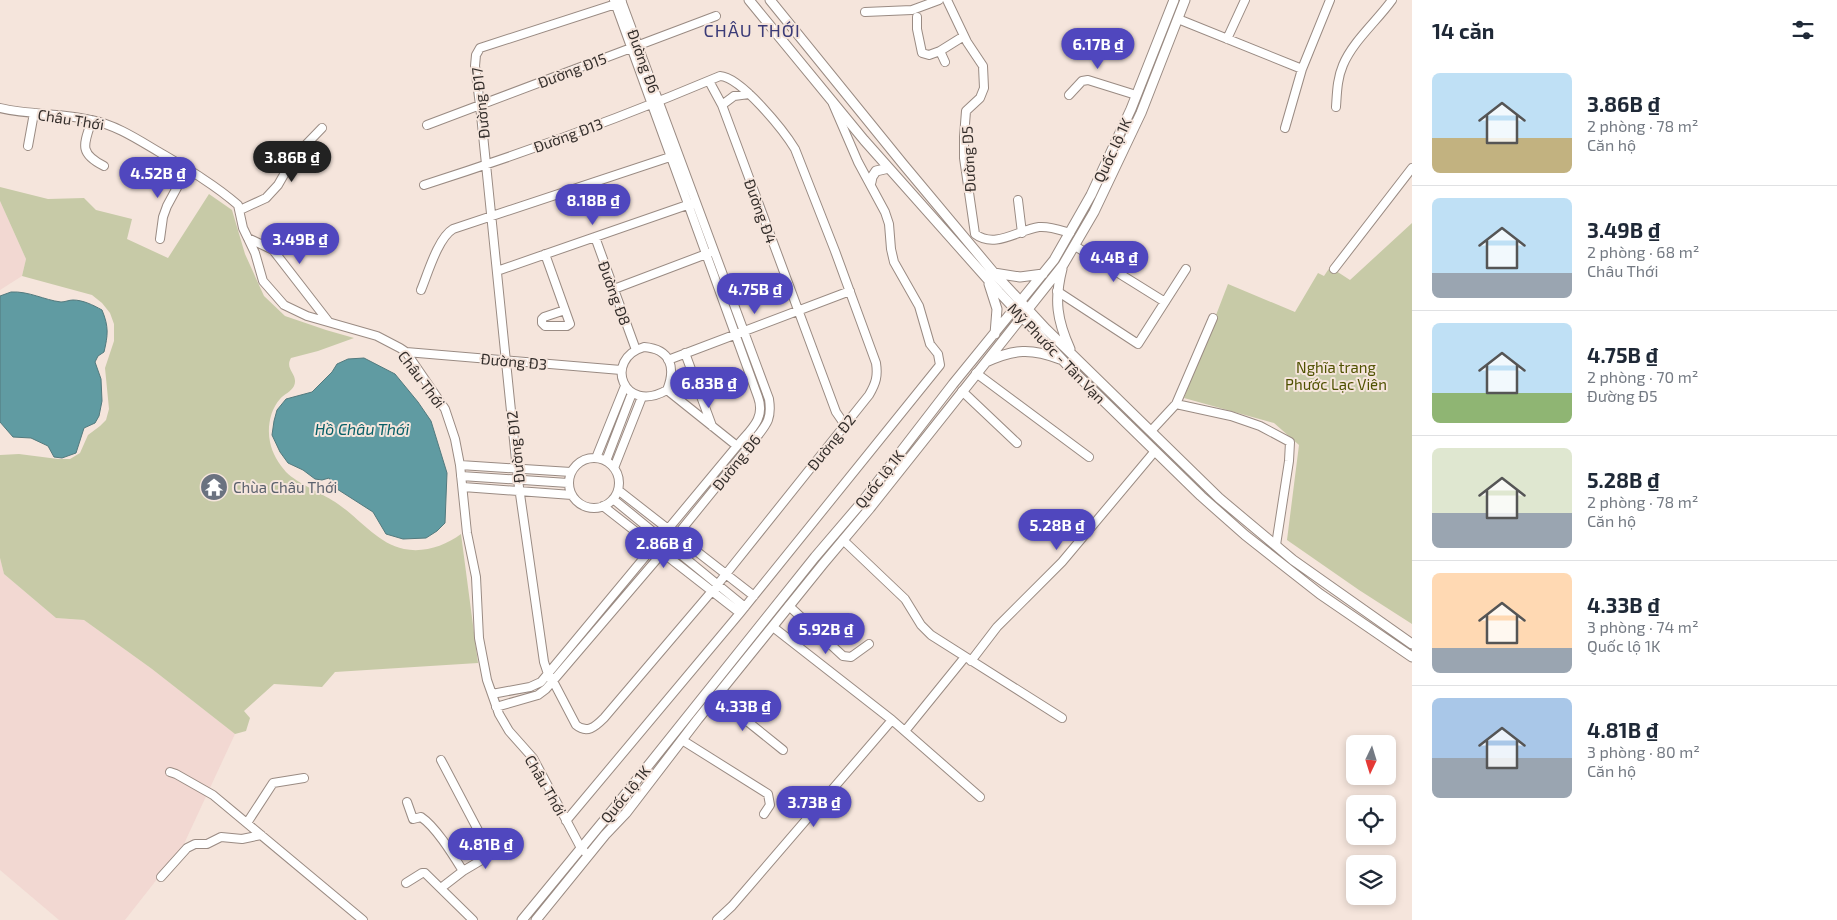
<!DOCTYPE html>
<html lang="vi">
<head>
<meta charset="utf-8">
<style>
	:root { --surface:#fff; --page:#f2f2f3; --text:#1f2937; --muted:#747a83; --line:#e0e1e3; --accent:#5047be }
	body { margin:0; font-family:"Exo 2",sans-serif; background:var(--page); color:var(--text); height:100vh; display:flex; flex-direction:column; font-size:19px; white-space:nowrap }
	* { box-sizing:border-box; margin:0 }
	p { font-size:16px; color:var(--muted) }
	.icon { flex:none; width:28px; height:28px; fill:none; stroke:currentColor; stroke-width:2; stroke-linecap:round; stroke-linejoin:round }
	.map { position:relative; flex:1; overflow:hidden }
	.side { display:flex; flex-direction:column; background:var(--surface); width:425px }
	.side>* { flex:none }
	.needle { width:32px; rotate:184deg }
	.fabs { position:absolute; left:1346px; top:735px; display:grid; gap:10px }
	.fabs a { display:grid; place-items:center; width:50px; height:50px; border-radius:8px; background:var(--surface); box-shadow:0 2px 8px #0003; font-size:25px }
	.price { position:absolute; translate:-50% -42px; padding:0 11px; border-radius:18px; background:var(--accent); color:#fff; font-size:16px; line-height:32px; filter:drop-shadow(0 1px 2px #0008) }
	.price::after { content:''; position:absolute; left:50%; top:30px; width:15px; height:11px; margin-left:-8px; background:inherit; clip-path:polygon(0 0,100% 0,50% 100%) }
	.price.current { background:#222; color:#fff }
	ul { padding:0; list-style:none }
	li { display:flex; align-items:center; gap:15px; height:125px; padding:0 20px }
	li+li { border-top:1px solid var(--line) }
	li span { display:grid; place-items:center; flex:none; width:140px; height:100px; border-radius:8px; color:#555 }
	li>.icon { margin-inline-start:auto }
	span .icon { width:60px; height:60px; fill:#fffc; stroke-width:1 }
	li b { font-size:21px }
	h2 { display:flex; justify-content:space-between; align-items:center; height:60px; padding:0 20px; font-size:21px }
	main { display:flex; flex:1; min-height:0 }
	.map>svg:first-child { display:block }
	.industrial { fill:#f2d8d2 }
	.green { fill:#c7caa7 }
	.water { fill:#609ba2; stroke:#537a7e }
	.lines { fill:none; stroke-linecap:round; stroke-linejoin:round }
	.minor-casing { stroke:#9a8b83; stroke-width:10 }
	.major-casing { stroke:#9a8b83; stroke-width:11 }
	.minor { stroke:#fff; stroke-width:8 }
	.major { stroke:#fff; stroke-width:9 }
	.labels { text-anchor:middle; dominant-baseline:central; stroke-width:4; stroke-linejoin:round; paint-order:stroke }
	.street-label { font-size:15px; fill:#342e2b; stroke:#f5e5dc }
	.park-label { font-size:15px; fill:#4f5100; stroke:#f5e5dc }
	.worship-label { font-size:15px; fill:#5b616d; stroke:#f5e5dc; text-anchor:start }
	.water-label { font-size:16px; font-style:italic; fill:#086068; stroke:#f5e5dc }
	.quarter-label { font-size:18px; letter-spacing:1px; fill:#3b3b77; stroke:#f5e5dc }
</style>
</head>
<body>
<main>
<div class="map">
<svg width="1412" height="920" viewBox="0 0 1412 920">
	<rect width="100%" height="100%" fill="#f5e5dc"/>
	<!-- industrial -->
	<path class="industrial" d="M0,201L26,259L22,276L0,290Z
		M0,558L4,574L56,618L84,620L152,669L235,734L183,846L125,920H59L0,870Z"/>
	<!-- green -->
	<path class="green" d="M0,187L48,199L84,198L96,210L132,219L127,239L168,258L209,194L232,210L245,254L264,296L285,316L326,330L354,338L318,351L291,358C284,370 299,374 294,386C291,392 284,394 280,399C270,410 267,428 270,442C272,453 279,464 286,472C298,484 324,494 338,504C360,519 377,543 404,549C424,553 445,546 461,534L478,663L335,672L322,687L274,684L244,711L250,718L246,731L235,734L152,669L84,620L56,618L4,574L0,558V455L19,454L58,459H70L80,453L88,435L100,426L106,420L109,409L105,368L114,341V324L110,313L102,303L92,295L22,276L26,259L0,201Z
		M1412,223V624L1359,590L1287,540L1299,445L1274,423L1184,398L1228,284L1295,312L1318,273L1324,276L1330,267L1350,280Z"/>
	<!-- water -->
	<path class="water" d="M11,292C29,291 44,300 61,302C65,302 69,300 73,300C83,300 93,305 102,310C109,327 108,335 104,352L98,356L95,362L101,379L102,401L99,416L95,423L84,428L76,453L62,458L54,457L48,446L31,438L13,437L0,422V296Z
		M364,358L395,374L418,402L431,421L447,473L445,523L437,531L426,538L403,539L386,534L373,512L337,489L329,478L322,480L315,479L303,470L288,463L280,452L272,435L274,421L277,410L286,399L312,392L332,372L337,364L348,359Z"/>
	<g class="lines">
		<!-- minor casing -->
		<g class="minor-casing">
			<path id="minor" d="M947,0L967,42L983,66L984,88L980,98L966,111L964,137V158L975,234C995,249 1018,230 1039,227C1050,226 1060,230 1070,233
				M865,12L912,10L939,0
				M917,17V29L922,53L929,55L940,51
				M1178,19L1302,69
				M1227,39L1245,0
				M945,62L940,51L964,36
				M709,81L722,105L836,412L845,425
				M1069,95L1082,81L1088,80L1136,95
				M722,105L734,96L749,94
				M1336,107C1337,93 1337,79 1343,65C1353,41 1377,21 1392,0
				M0,108C30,115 61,113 91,120C116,125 137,139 159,152C186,168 214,184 238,205L243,228L255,253L263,281L284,305L307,316L377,336L400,348L406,352L445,409L455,439L460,465L467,533L476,577L479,638L487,680L499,714L509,731L533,758L581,848L588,855
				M92,120C84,144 78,153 104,166
				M427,125L716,16
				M1285,128L1302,69L1330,0
				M28,146L34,113
				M424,185C524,153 623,117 720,76C741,77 784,131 795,149L835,251L876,363C878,376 876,383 869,395L718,584L604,718C595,727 587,734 576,725L553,681L548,674L544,662L518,480L480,105L475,66L476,55L480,48L622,2
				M1018,200L1022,233
				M240,210L266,198L278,185L294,157L322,128
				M595,237L636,350
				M248,238L273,250L328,321
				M160,239L163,217L167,206L187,169
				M1075,246L1165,302
				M545,254L570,324L567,326H545L542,323V319L544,317L565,310
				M1334,269L1412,168
				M497,271L693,203
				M614,289L709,253
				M421,290C428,273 438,238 453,229L676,155
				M1057,291L1138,344L1186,269
				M644,347C671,349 676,368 667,390C623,415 603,359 644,347Z
				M406,352L621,370
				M685,353L712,426
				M668,360L850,291
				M976,373L1089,457
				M667,390L737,446
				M962,391L1017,443
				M1176,404L1213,318
				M1151,431L1176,404L1231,416L1260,426L1290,442L1289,461L1276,545
				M569 483a25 25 0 1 1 50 0a25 25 0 1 1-50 0Z
				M596,458L625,386
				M606,461L632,393
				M460,465L571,472
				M614,468L642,397
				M461,476L568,483
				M463,487L572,495
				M618,490L754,596
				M613,499L745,607
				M603,506L740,613
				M843,540L905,599L921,625L931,635L1062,718
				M789,606L843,656L851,657L869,644
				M773,627L892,720L980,797
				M971,661L997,627L1062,562L1155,451
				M492,694L530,687L541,682L737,446C750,430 766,419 758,397L614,0
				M717,697L783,750
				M496,707L538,695L546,689L669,545L755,439C767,424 772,419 769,399L621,0
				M905,731L965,657
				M682,740L768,794L770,805L764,814
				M441,760L490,853V855L463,871
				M170,772L176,774L213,795L363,920
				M407,802L413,819L421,817C436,827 453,855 463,871L441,888
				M566,821L740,613L940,365L938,354L930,344L919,306L894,262L891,249L889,224L885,212L858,162L833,104
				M247,823L273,783L304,778
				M161,877L187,848L195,844H207L221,837L242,839L261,835
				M406,883L422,873H425L473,920
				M717,920L732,906L892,720"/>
		</g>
		<!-- major casing -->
		<g class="major-casing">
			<path id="major" d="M749,0L864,140L999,292L1069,367L1201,496L1245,535L1320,594L1412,657
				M770,0L903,164L994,273L1046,329L1219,498L1293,560L1412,644
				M871,182L872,177L876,171L889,168
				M1062,269C1054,300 1057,320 1070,349
				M994,273L1020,277L1043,274
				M989,284L997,309L995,334
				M986,362C1014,349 1031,348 1060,359
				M522,920L615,807L815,557L862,502L953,384L1054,260L1091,195L1131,109L1174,0
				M536,920L605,835L626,813L698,719L823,564L870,508L1063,265L1094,212L1141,113L1185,0"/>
		</g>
		<!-- minor -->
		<use href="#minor" class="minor"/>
		<!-- major -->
		<use href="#major" class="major"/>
	</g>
	<!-- icons -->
	<defs>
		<g id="temple-disc" transform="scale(1.4375)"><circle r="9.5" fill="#6b7280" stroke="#f5e5dc"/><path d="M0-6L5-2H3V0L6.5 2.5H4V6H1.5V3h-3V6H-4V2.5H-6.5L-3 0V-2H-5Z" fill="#fff"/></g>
	</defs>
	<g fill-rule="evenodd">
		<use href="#temple-disc" x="214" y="487"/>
	</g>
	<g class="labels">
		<!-- street labels -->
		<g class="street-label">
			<text transform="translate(644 61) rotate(70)">Đường Đ6</text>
			<text transform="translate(572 70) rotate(-21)">Đường Đ15</text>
			<text transform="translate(480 103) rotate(-96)">Đường Đ17</text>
			<text transform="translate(71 119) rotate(9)">Châu Thới</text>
			<text transform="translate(568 135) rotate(-20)">Đường Đ13</text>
			<text transform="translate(1112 150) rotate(-65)">Quốc lộ 1K</text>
			<text transform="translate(968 159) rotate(-93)">Đường D5</text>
			<text transform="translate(761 211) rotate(70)">Đường Đ4</text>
			<text transform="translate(615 293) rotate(70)">Đường Đ8</text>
			<text transform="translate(1057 353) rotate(46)">Mỹ Phước - Tân Vạn</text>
			<text transform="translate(514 361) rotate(5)">Đường Đ3</text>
			<text transform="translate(422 379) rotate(53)">Châu Thới</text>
			<text transform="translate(831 442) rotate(-51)">Đường Đ2</text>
			<text transform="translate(515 447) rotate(-96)">Đường Đ12</text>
			<text transform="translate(736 462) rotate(-51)">Đường Đ6</text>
			<text transform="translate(879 479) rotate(-52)">Quốc lộ 1K</text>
			<text transform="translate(546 785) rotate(60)">Châu Thới</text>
			<text transform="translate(625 794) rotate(-51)">Quốc lộ 1K</text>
		</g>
		<!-- park labels -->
		<g class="park-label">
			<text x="1336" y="367">Nghĩa trang<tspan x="1336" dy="17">Phước Lạc Viên</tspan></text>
		</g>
		<!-- worship labels -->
		<g class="worship-label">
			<text x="233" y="487">Chùa Châu Thới</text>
		</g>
		<!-- water labels -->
		<g class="water-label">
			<text x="362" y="428">Hồ Châu Thới</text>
		</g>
		<!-- quarter labels -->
		<g class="quarter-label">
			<text x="752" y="30">CHÂU THỚI</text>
		</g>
	</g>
</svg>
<div class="fabs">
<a><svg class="needle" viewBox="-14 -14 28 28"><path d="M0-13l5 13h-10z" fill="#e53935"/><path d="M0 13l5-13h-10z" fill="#747a83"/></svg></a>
<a><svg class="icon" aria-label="locate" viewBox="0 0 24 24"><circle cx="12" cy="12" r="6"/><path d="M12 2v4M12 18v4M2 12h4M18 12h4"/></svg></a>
<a><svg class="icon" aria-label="layers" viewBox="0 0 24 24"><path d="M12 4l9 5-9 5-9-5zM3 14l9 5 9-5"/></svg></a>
</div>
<b class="price" style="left:1098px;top:70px">6.17B ₫</b>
<b class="price current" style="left:292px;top:183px">3.86B ₫</b>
<b class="price" style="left:158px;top:199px">4.52B ₫</b>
<b class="price" style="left:593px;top:226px">8.18B ₫</b>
<b class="price" style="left:300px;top:265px">3.49B ₫</b>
<b class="price" style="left:1114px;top:283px">4.4B ₫</b>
<b class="price" style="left:755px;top:315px">4.75B ₫</b>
<b class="price" style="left:709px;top:409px">6.83B ₫</b>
<b class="price" style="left:1057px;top:551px">5.28B ₫</b>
<b class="price" style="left:664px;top:569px">2.86B ₫</b>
<b class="price" style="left:826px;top:655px">5.92B ₫</b>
<b class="price" style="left:743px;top:732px">4.33B ₫</b>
<b class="price" style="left:814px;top:828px">3.73B ₫</b>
<b class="price" style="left:486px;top:870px">4.81B ₫</b>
</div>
<section class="side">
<h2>14 căn<svg class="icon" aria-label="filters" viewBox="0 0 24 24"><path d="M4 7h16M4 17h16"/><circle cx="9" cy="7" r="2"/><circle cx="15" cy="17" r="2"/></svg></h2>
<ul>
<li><span style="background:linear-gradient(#bfe0f5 65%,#c2b280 0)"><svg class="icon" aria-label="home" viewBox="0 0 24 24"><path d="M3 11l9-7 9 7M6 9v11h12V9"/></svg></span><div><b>3.86B ₫</b><p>2 phòng · 78 m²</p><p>Căn hộ</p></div></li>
<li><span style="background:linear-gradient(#bfe0f5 75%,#9aa5b1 0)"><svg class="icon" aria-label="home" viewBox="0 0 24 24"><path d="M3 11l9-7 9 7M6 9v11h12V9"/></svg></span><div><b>3.49B ₫</b><p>2 phòng · 68 m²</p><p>Châu Thới</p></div></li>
<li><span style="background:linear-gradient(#bfe0f5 70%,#8fb573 0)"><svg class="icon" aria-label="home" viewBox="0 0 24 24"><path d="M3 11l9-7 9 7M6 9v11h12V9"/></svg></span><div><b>4.75B ₫</b><p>2 phòng · 70 m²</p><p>Đường Đ5</p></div></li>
<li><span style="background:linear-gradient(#dfe7d0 65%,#9aa5b1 0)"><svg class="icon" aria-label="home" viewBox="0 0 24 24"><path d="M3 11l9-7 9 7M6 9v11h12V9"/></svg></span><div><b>5.28B ₫</b><p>2 phòng · 78 m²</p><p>Căn hộ</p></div></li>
<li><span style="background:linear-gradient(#ffd9b3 75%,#9aa5b1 0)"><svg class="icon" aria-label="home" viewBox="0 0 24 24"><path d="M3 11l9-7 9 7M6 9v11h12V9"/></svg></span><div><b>4.33B ₫</b><p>3 phòng · 74 m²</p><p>Quốc lộ 1K</p></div></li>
<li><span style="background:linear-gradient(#a9c7e8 60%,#9aa5b1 0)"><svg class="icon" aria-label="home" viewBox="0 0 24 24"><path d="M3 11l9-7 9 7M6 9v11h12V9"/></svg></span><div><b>4.81B ₫</b><p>3 phòng · 80 m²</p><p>Căn hộ</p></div></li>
</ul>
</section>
</main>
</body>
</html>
